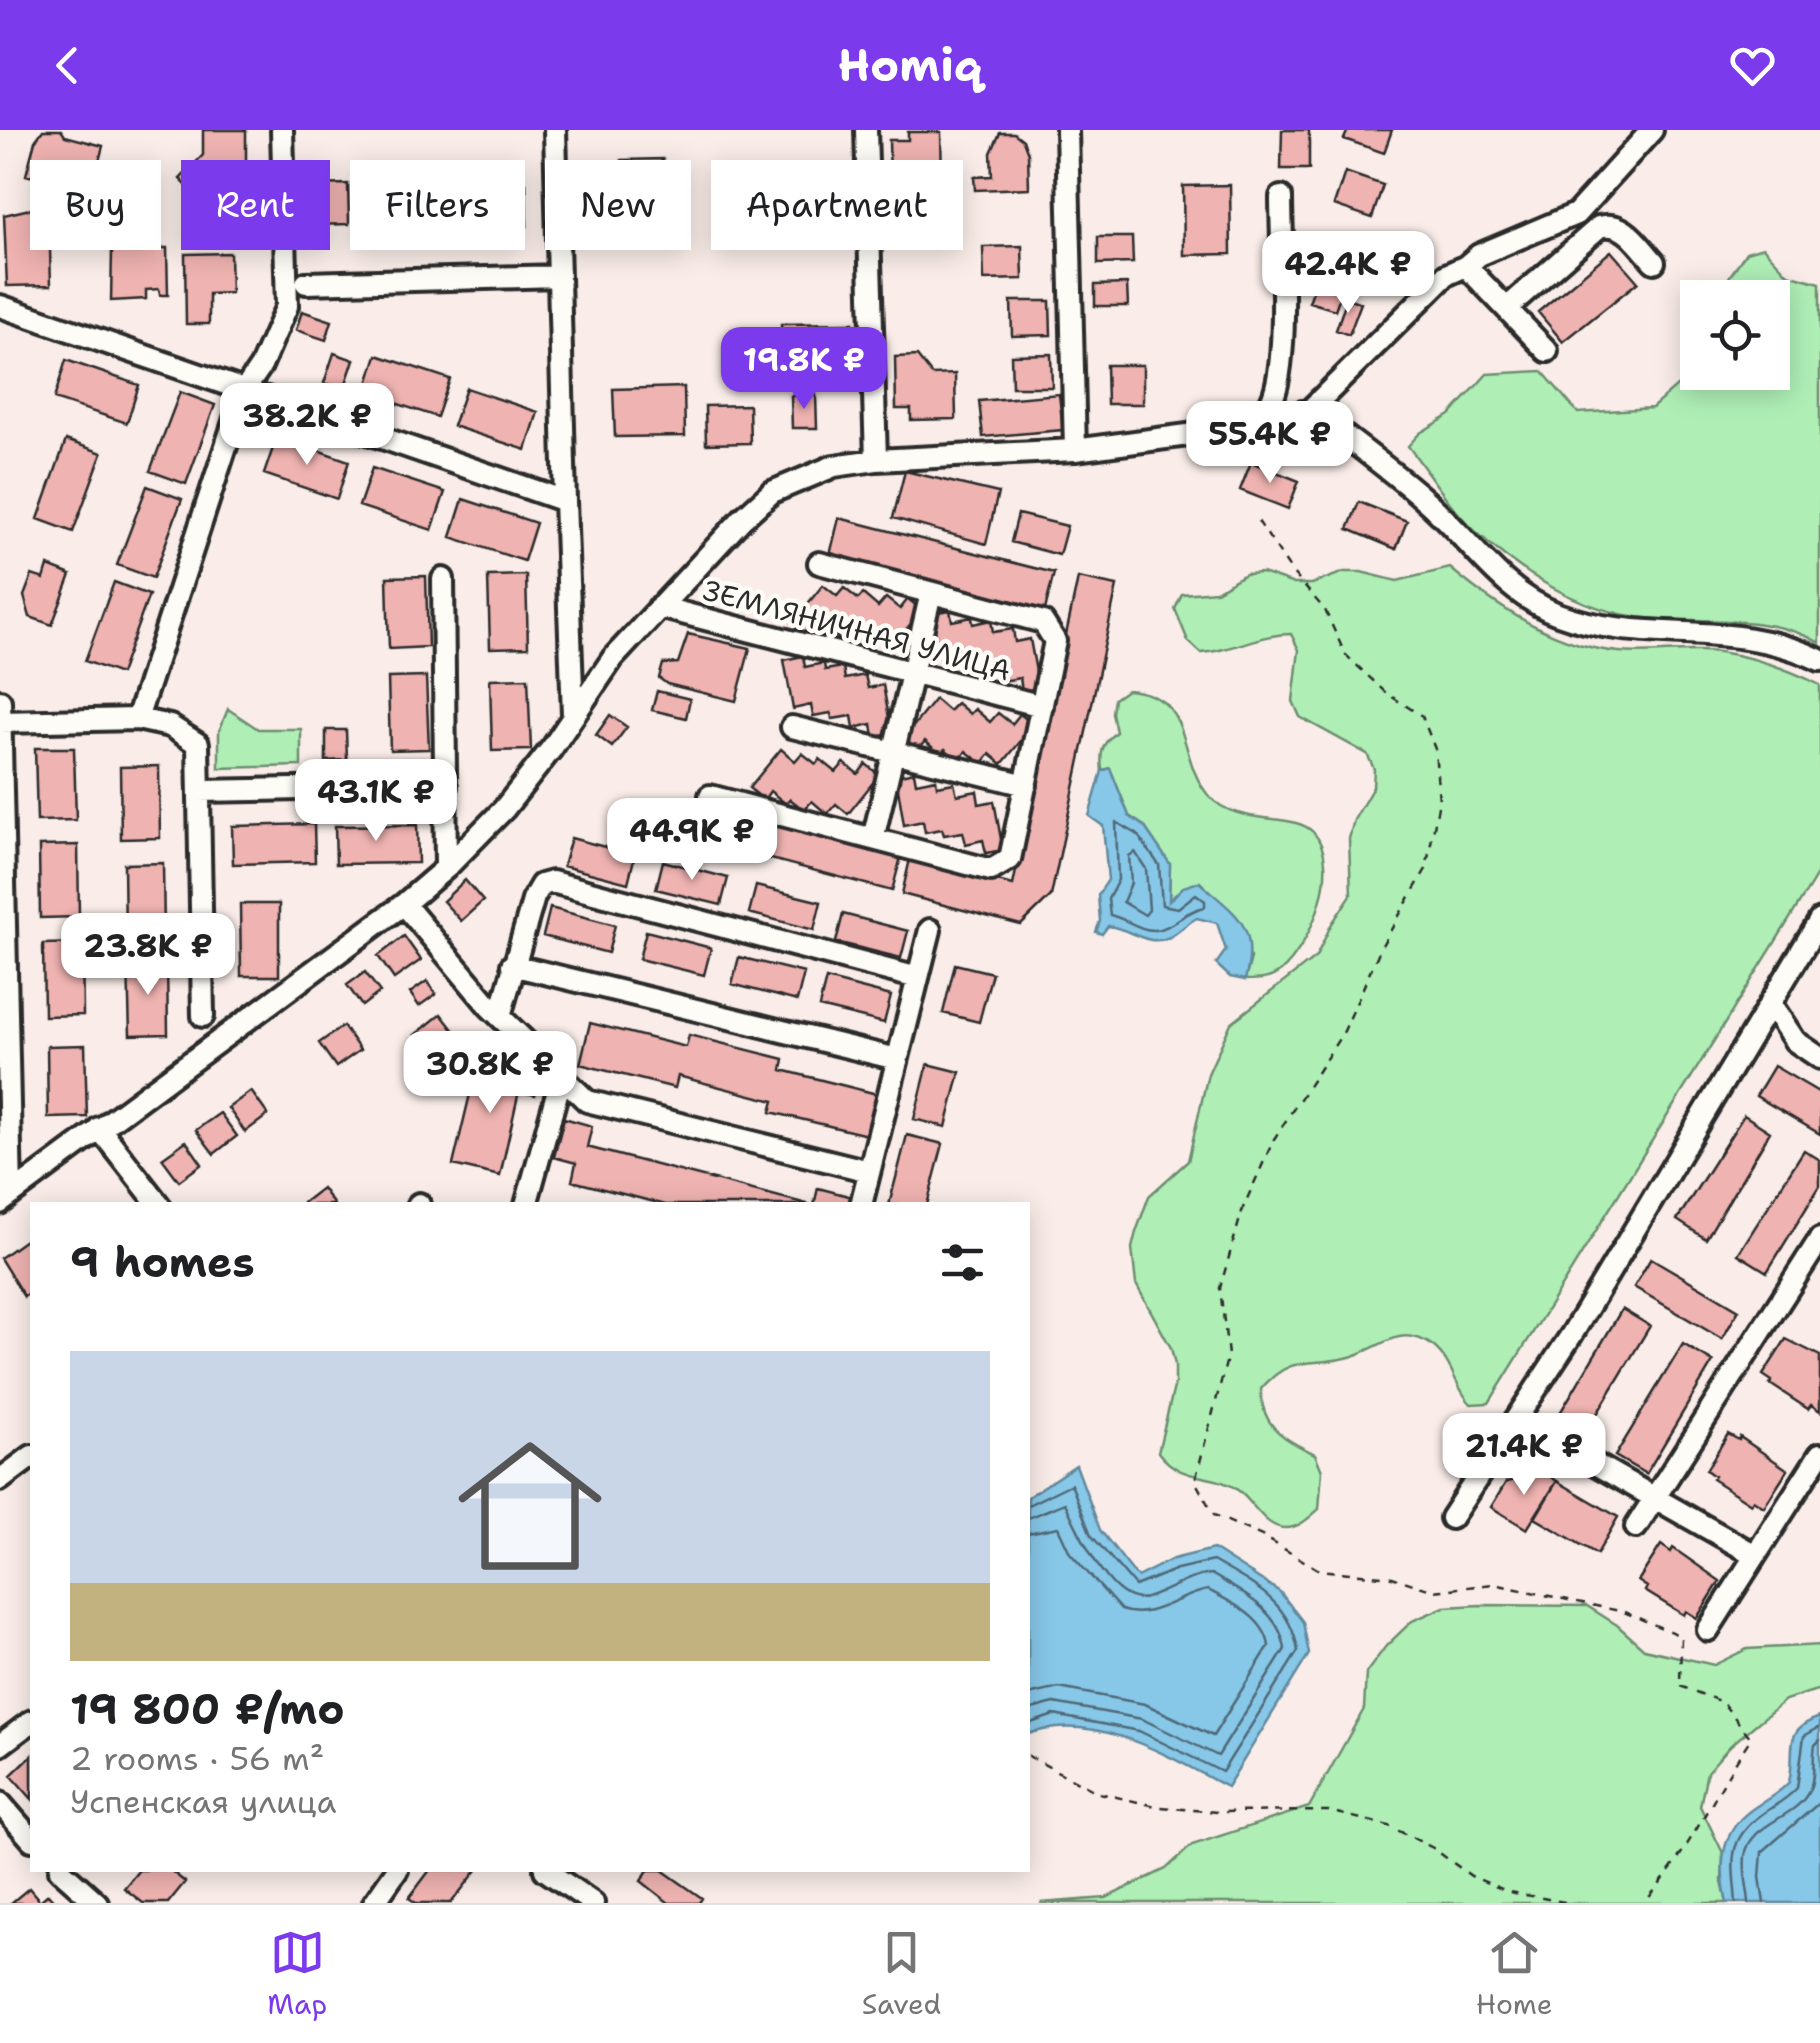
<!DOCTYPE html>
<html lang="en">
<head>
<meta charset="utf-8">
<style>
	:root { --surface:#fff; --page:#f6f6f6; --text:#202124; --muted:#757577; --line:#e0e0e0; --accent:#7c3aed }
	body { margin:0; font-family:"Shantell Sans",sans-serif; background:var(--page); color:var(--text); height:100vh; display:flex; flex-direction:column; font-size:38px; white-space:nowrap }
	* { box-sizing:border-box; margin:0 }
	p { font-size:32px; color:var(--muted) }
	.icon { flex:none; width:55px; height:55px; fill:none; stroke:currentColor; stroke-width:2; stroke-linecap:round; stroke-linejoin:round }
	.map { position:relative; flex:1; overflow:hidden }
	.details { position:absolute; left:30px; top:1072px; width:1000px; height:670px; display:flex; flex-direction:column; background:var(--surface); border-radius:0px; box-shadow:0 5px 25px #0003 }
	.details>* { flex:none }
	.top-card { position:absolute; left:30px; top:30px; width:1000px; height:90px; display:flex; gap:20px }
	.controls { position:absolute; left:1680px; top:150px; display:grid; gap:20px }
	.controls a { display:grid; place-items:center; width:110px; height:110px; border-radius:0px; background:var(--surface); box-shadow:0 5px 25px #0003; font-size:50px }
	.price { position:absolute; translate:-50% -85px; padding:0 22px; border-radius:20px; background:#fff; color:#222; font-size:32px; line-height:65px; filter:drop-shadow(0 2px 5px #0008) }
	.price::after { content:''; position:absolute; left:50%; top:60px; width:30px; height:22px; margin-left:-15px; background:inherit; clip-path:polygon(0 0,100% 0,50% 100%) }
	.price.on { background:var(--accent); color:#fff }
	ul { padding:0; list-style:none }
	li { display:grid; align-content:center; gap:20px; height:530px; padding:0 40px }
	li+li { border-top:2px solid var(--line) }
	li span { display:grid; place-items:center; height:310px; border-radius:0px; color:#555 }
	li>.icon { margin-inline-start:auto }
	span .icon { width:180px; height:180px; fill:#fffc; stroke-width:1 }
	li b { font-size:42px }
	h2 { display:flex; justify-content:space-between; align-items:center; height:120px; padding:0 40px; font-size:42px }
	.tag { padding:0 35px; border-radius:0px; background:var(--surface); box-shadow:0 5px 25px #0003; font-size:35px; line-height:90px }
	.tag.on { background:var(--accent); color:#fff }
	header { display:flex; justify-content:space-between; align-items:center; height:130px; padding:0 40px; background:var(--accent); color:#fff; font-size:45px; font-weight:700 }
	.dock { display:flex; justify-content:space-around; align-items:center; height:140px; border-top:2px solid var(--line); background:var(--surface); font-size:28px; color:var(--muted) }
	.dock a { display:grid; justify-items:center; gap:5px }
	.dock .on { color:var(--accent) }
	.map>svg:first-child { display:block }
	.green { fill:#afefb6; stroke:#6d8d70; stroke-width:2.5 }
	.water { fill:#87c7e8; stroke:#62899c; stroke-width:2.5 }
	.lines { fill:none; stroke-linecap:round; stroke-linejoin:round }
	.shore { stroke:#506977; stroke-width:2.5 }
	.building { fill:#efb3b1; stroke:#2b2b2b; stroke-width:2.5 }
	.minor-casing { stroke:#2b2b2b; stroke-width:28 }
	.path { stroke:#2b2b2b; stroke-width:2.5; stroke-dasharray:8 8; stroke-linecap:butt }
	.minor { stroke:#fdfcf7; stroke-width:20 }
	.labels { text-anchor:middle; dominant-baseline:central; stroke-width:9; stroke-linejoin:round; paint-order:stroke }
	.street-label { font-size:28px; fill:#2b2b2b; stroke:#fdfcf7 }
</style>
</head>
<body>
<header><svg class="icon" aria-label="back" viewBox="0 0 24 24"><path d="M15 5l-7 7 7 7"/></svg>Homiq<svg class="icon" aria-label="heart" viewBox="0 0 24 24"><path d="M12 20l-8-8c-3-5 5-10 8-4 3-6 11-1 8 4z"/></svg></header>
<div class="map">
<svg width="1820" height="1773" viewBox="0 0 1820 1773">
	<rect width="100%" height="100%" fill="#faede9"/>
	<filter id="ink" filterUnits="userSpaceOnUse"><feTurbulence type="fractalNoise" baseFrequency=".01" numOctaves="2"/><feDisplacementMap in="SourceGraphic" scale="20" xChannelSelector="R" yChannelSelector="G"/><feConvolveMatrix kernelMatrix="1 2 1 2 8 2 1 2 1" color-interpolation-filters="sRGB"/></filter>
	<g filter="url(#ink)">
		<!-- green -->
		<path class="green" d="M1763,117L1788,144L1820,153V513C1771,485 1711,492 1656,489C1587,485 1524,446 1474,400C1449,376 1429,343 1408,316L1420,303L1450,285L1487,244L1542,241L1578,283L1652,278L1678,255L1711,243L1772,242V168L1716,167L1746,122Z
			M1450,438C1497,478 1556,516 1619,522C1652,525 1686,518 1719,522C1755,527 1788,539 1820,555V740L1489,1273L1471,1274C1454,1256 1453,1232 1433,1216C1399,1191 1379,1221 1346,1228C1307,1237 1291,1224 1261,1259C1261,1297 1284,1309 1315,1324L1322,1341L1319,1379C1310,1387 1299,1398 1286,1398C1266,1399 1254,1373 1239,1361C1212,1340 1183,1355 1158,1322L1175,1253V1235L1171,1218L1136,1154L1132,1118L1136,1102L1149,1066L1188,1031L1208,944L1231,893L1316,827L1331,795L1351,765L1349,709L1354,690L1373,657L1374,639L1367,624L1300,587L1293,571L1299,520L1291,504C1259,504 1233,521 1201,523L1188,511L1175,479L1182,464L1216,461L1245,444L1262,443L1294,454H1312L1344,442H1361L1397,451Z
			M1127,560C1196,565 1175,625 1208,665C1237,698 1293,681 1313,702C1344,735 1310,816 1281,841C1270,850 1258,850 1245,850L1251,828L1210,762L1200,752L1169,772L1170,734L1144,696L1129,686L1110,638L1102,641C1100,623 1101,614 1116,602L1112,583L1114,569Z
			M228,579L258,599H301V636L219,638V601Z
			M1480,1475L1587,1476L1617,1495L1644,1519L1714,1535L1747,1519L1820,1515V1559L1785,1570L1731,1615L1707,1642L1700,1676L1723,1723L1722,1752L1727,1773H1040L1106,1768L1166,1739L1192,1715L1309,1677L1364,1579L1366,1543L1386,1516L1412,1491L1444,1477Z"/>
		<!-- water -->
		<path class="water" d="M1110,638L1129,686L1144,696L1170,734L1169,771L1183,757L1199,752C1236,785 1260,795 1245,850L1230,847L1216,834L1226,820L1217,793L1197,788C1187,793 1179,802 1170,807C1147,818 1130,798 1108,796L1102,804L1096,802L1100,791L1098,765L1108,750L1103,696L1089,686L1102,641Z
			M1076,1335L1100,1400L1137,1447L1173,1429L1213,1419L1280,1462L1303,1492L1309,1524L1227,1657C1168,1626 1095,1580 1028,1604V1367Z
			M1820,1587V1773H1727C1719,1739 1719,1703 1751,1680C1763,1671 1779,1664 1789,1652C1797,1620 1780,1600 1820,1587Z"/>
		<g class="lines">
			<!-- shore -->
			<path class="shore" d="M1116,692L1137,704L1159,735L1162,775L1178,778L1196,764L1205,771V777C1183,781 1172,799 1155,800C1140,801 1125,788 1110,785L1108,769L1118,750Z
				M1135,722L1146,739L1149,780L1145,785L1123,772L1131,753L1129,726Z
				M1028,1375L1071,1354L1091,1405L1135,1456L1177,1439L1213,1431C1254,1455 1290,1471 1298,1521L1222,1642L1139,1601L1054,1585L1028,1594
				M1028,1388L1065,1373C1077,1397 1110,1478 1146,1468C1169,1461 1186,1447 1211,1444C1243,1463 1279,1480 1285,1519L1218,1626L1142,1589L1054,1573L1028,1580
				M1028,1403L1058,1397L1070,1423L1121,1480C1152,1491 1178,1465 1208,1460C1231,1472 1265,1488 1269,1516L1213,1606L1145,1574L1059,1558L1028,1565
				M1736,1773C1733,1731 1725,1710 1765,1682C1776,1675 1788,1668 1797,1658L1804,1606L1820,1597
				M1749,1773C1748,1757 1743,1743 1745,1726C1750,1692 1796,1689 1809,1661C1816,1646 1812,1630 1815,1615L1820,1610
				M1764,1773L1760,1747L1762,1722L1820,1672"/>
		</g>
		<!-- building -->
		<path class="building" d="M43,0H61L65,6L103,16L91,62L26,45L35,11Z
			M203,0H246V39H252V67L246,68L247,88L199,89L198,67L180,49L203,25Z
			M1282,0H1309V39H1281Z
			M1348,0H1392L1384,23L1344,9Z
			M908,2H941L942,51L890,52L889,10H908Z
			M1000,3H1014L1023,10L1028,23L1029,58L975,60L974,47L992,46L991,23Z
			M663,29V73H622V30Z
			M1345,42L1383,55L1372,88L1334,75Z
			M389,50H411V59L424,58L425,89L390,90Z
			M526,53L527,96L474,97L472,54Z
			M348,54L349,94L314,95L313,55Z
			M1230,55L1231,124L1184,125L1183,56Z
			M604,69L605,99L584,100L583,70Z
			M34,78L35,84L49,83L51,155L7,156L4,85Z
			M154,107L155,118H167L168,165H160L159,159L146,160V169L111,171L112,120L143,118V108Z
			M1098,107H1132L1133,133L1098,134Z
			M1329,115L1355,124L1335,180L1309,172Z
			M1022,116L1023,149L984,150L983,117Z
			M1611,121L1638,152L1563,212L1538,182Z
			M230,123L231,163L209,164V194H186L185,124Z
			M1127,154L1128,176H1095V155Z
			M1347,168L1361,173L1349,205L1336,200Z
			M1011,171H1050L1051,205L1012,206Z
			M302,181L332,191L326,210L296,200Z
			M853,193V213L782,214L781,194Z
			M334,223L354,230L344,259L324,253Z
			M1051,224L1052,257H1012L1011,225Z
			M377,225L450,249L437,287L365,263Z
			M917,226L932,245L955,244L956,289L911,290V279H896L895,227Z
			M66,230L139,255L127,293L54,269Z
			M1106,235H1143V274H1107Z
			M684,257L685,306L615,307L613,259Z
			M466,258L538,282L526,320L453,296Z
			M180,262L215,275L186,354L150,341Z
			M1059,264L1063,300L983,307L979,271Z
			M816,265L817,298H792L791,266Z
			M749,275L750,313L706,314L705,276Z
			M277,306L349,331L337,369L264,344Z
			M66,310L102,323L73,402L38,389Z
			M1251,332L1299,351L1288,379L1240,360Z
			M372,338L445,362L432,400L359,376Z
			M905,341L998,363L986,414L893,388Z
			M147,356L182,369L153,448L117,435Z
			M463,369L536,393L524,431L451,407Z
			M1359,372L1407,391L1396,419L1348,399Z
			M1018,384L1067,396L1059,425L1011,412Z
			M839,388L1054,443L1045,480L830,425Z
			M48,436L71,445L52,495L30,487L24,466L32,445L44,449Z
			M526,445L528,517L490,518L488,446Z
			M426,446L428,517L389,519L387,447Z
			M1078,448L1117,456L1051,766L1021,795L902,764L910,729L1013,755Z
			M114,452L149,465L120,544L85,531Z
			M823,455L837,466L844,458L858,469L863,464L878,477L886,468L900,479L908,469L922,480L890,519L878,509L870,519L854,506L847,516L833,504L828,509L813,497L806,505L792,493Z
			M950,480L952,491L972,487L973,494L991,490L993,502L1013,499L1015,512L1030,509L1039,558L1022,561L1020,548L1002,551L1000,539L980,543L978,536L961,540L959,529L941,532L932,483Z
			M688,504L750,518L736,571L667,554L659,548L663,534L678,533Z
			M803,526L805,537L824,533L825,540L843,537L845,549L865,545L868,558L883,555L892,604L874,607L872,594L854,598L852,586L832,589L831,583L813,586L811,575L793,579L784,530Z
			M426,547L429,619L390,620L388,548Z
			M528,548L531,620L492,621L490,549Z
			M657,561L690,569L686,588L652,580Z
			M935,569L949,581L957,573L970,584L975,579L990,592L998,583L1012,594L1020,584L1034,595L1002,634L990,624L982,634L966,621L959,631L945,619L940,624L925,611L918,620L904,608Z
			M610,585L627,597L612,617L596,605Z
			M326,600H346L347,630L326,631Z
			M35,618H74L76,690L37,691Z
			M781,619L795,631L802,623L816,634L820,629L836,642L844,633L858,644L866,634L879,645L848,684L836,674L827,684L812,671L804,680L790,669L786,674L770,661L764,670L749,658Z
			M159,636L160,708L121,709L120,637Z
			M914,642L916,653L936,649L937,656L954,653L957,665L977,661L979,674L994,671L1003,720L986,723L983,710L966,714L963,702L944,705L942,699L925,702L923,691L904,695L896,646Z
			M708,677L901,727L892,761L699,710Z
			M314,694L315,732L233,734L232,696Z
			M417,695L418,733L336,734L335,696Z
			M571,708L635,725L628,753L563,736Z
			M78,715L79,787L40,788L39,716Z
			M663,731L728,748L721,775L656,759Z
			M163,733L164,805L125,806L124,734Z
			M465,750L483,771L461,791L443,771Z
			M756,756L821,772L814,800L749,783Z
			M240,774H279V846H241Z
			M550,778L615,795L608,823L543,806Z
			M843,784L908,801L901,828L836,812Z
			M646,801L711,818L704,845L639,829Z
			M404,806L421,830L394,849L378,826Z
			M82,813L83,885L44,886L43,814Z
			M739,827L804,843L797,871L732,854Z
			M167,832L168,904L130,905L128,833Z
			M955,834L992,843L979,892L943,883Z
			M365,842L380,862L362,876L347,855Z
			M826,849L891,866L884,893L819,877Z
			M427,851L436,864L419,876L410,863Z
			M441,884L465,915L439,936L415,905Z
			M590,893L686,917L689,905L784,929L782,940L877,964L867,1005L771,982L774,971L678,946L675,958L580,934Z
			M343,896L360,920L336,937L319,913Z
			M482,914L494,917L488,940L519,948L520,941L539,945L535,965L519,961L500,1046L453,1035Z
			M85,915L87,987L48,988L47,916Z
			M928,934L960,942L946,997L914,989Z
			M1774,936L1820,963V1004L1756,966Z
			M251,961L268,985L245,1002L228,978Z
			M220,983L237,1006L214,1024L196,1000Z
			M1744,985L1770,1002L1706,1109L1677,1090Z
			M564,988L592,996L587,1017L811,1075H666L572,1051L576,1033L554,1027Z
			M907,1005L943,1014L927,1075H889Z
			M186,1011L202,1034L179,1051L162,1028Z
			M1804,1020L1820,1030V1056L1767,1142L1738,1124Z
			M322,1058L334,1075H300Z
			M818,1058L853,1067L850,1075H814Z
			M32,1105V1161L24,1167L0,1128Z
			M1651,1128L1739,1180L1722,1209L1634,1157Z
			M1622,1179L1650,1196L1585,1304L1557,1288Z
			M1786,1209L1820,1226V1281L1811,1275L1808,1279L1770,1254L1772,1251L1763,1245Z
			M1683,1214L1713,1232L1646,1344L1615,1326Z
			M1728,1304L1739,1310L1740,1307L1788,1340L1764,1377L1753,1370L1751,1374L1712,1349L1714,1346L1706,1340Z
			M1544,1343L1557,1351L1527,1399L1491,1377L1506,1352Z
			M1557,1351L1618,1387L1597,1424L1535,1388Z
			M1661,1415L1671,1422L1673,1418L1720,1451L1697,1488L1686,1481L1684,1485L1645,1461L1647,1457L1638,1451Z
			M32,1625V1669L11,1645Z
			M139,1740H170L185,1752L168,1773H143L124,1758Z
			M430,1740H477L451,1773H416L409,1768Z
			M648,1740H662L702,1768L699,1773H669L641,1751Z
			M29,1758L40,1771L48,1764L56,1773H11Z"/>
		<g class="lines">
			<!-- minor casing -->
			<g class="minor-casing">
				<path id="minor" d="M555,0L565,371
					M866,0L876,330
					M1067,0L1075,320
					M1466,136L1479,125L1576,84L1652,0
					M306,153L559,146
					M0,176L565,371L573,585
					M1507,178L1599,97C1625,90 1638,115 1654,132
					M1310,280C1349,309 1389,338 1425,370C1470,409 1500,462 1558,484C1648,517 1730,487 1820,530
					M1249,295C1257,288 1266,281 1271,272C1290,235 1281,114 1281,67
					M443,449L446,738
					M659,477L1042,576
					M0,571L11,1064
					M137,589L244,261L261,236L287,176L282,0
					M1,592L137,589L170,596L198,614L203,886
					M792,597L1026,655
					M200,661L446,656
					M710,666L991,740L1010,729L1055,511L1043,492L819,433
					M873,709L931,463
					M404,774L490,877L587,971L869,1041
					M512,835L897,929
					M1770,873L1795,911L1820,928
					M500,886L534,767L541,755L552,752L918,848
					M99,998L159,1075
					M0,1073L404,774L446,738L504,679L552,618L613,528L742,389L772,362L834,336L876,330L1075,320L1248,297L1310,280L1446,145L1466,136L1547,221
					M418,1075L419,1074
					M526,1075L561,949
					M861,1075L930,800
					M1516,1289L1755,1425
					M0,1350L32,1326
					M1451,1388L1572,1204L1820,790
					M1636,1397L1820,1109
					M1708,1500L1820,1324
					M0,1615L32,1591
					M0,1673L32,1710
					M60,1740L97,1773
					M545,1740L593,1773
					M374,1773L397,1740"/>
			</g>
			<!-- path -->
			<path class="path" d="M1258,391L1292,442L1325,480L1345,524L1386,563L1422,586L1435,619L1439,671L1426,739L1381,817L1344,901L1274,1009L1243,1078L1220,1158L1228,1225L1195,1351L1214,1385L1264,1407L1319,1440L1392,1447L1434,1461L1494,1454L1624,1482L1681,1506L1680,1556L1722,1572L1751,1608C1714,1663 1689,1723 1644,1773
				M1028,1626L1099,1663L1160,1677L1217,1682L1329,1681L1389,1696L1433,1718L1471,1746L1509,1762L1570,1773"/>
			<!-- minor -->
			<use href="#minor" class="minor"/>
		</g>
	</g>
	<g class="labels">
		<!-- street labels -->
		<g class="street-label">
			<text transform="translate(857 500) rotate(15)">ЗЕМЛЯНИЧНАЯ УЛИЦА</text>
		</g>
	</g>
</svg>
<div class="controls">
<a><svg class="icon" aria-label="locate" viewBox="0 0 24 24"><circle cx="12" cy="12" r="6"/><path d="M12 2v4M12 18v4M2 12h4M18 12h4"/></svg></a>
</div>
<b class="price" style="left:1348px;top:186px">42.4K ₽</b>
<b class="price on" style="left:804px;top:282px">19.8K ₽</b>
<b class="price" style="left:307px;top:338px">38.2K ₽</b>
<b class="price" style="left:1270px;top:356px">55.4K ₽</b>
<b class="price" style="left:376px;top:714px">43.1K ₽</b>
<b class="price" style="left:692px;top:753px">44.9K ₽</b>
<b class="price" style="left:148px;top:868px">23.8K ₽</b>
<b class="price" style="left:490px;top:986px">30.8K ₽</b>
<b class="price" style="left:1524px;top:1368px">21.4K ₽</b>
<div class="top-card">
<a class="tag">Buy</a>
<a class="tag on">Rent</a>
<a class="tag">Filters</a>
<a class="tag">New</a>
<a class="tag">Apartment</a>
</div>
<section class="details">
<h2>9 homes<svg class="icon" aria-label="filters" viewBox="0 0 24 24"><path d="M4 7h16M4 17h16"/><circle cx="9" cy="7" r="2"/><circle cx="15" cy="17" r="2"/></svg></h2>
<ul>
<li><span style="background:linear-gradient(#c9d6e8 75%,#c2b280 0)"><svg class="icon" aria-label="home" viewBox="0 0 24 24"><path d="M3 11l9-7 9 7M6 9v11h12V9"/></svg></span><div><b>19 800 ₽/mo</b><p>2 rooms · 56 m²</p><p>Успенская улица</p></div></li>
</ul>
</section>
</div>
<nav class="dock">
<a class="on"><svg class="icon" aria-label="map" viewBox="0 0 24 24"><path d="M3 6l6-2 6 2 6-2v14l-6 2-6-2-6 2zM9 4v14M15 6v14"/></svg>Map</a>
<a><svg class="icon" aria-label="saved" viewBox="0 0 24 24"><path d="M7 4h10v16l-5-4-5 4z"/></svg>Saved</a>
<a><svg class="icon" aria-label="home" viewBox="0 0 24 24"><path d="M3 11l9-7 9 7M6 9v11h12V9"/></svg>Home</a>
</nav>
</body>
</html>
